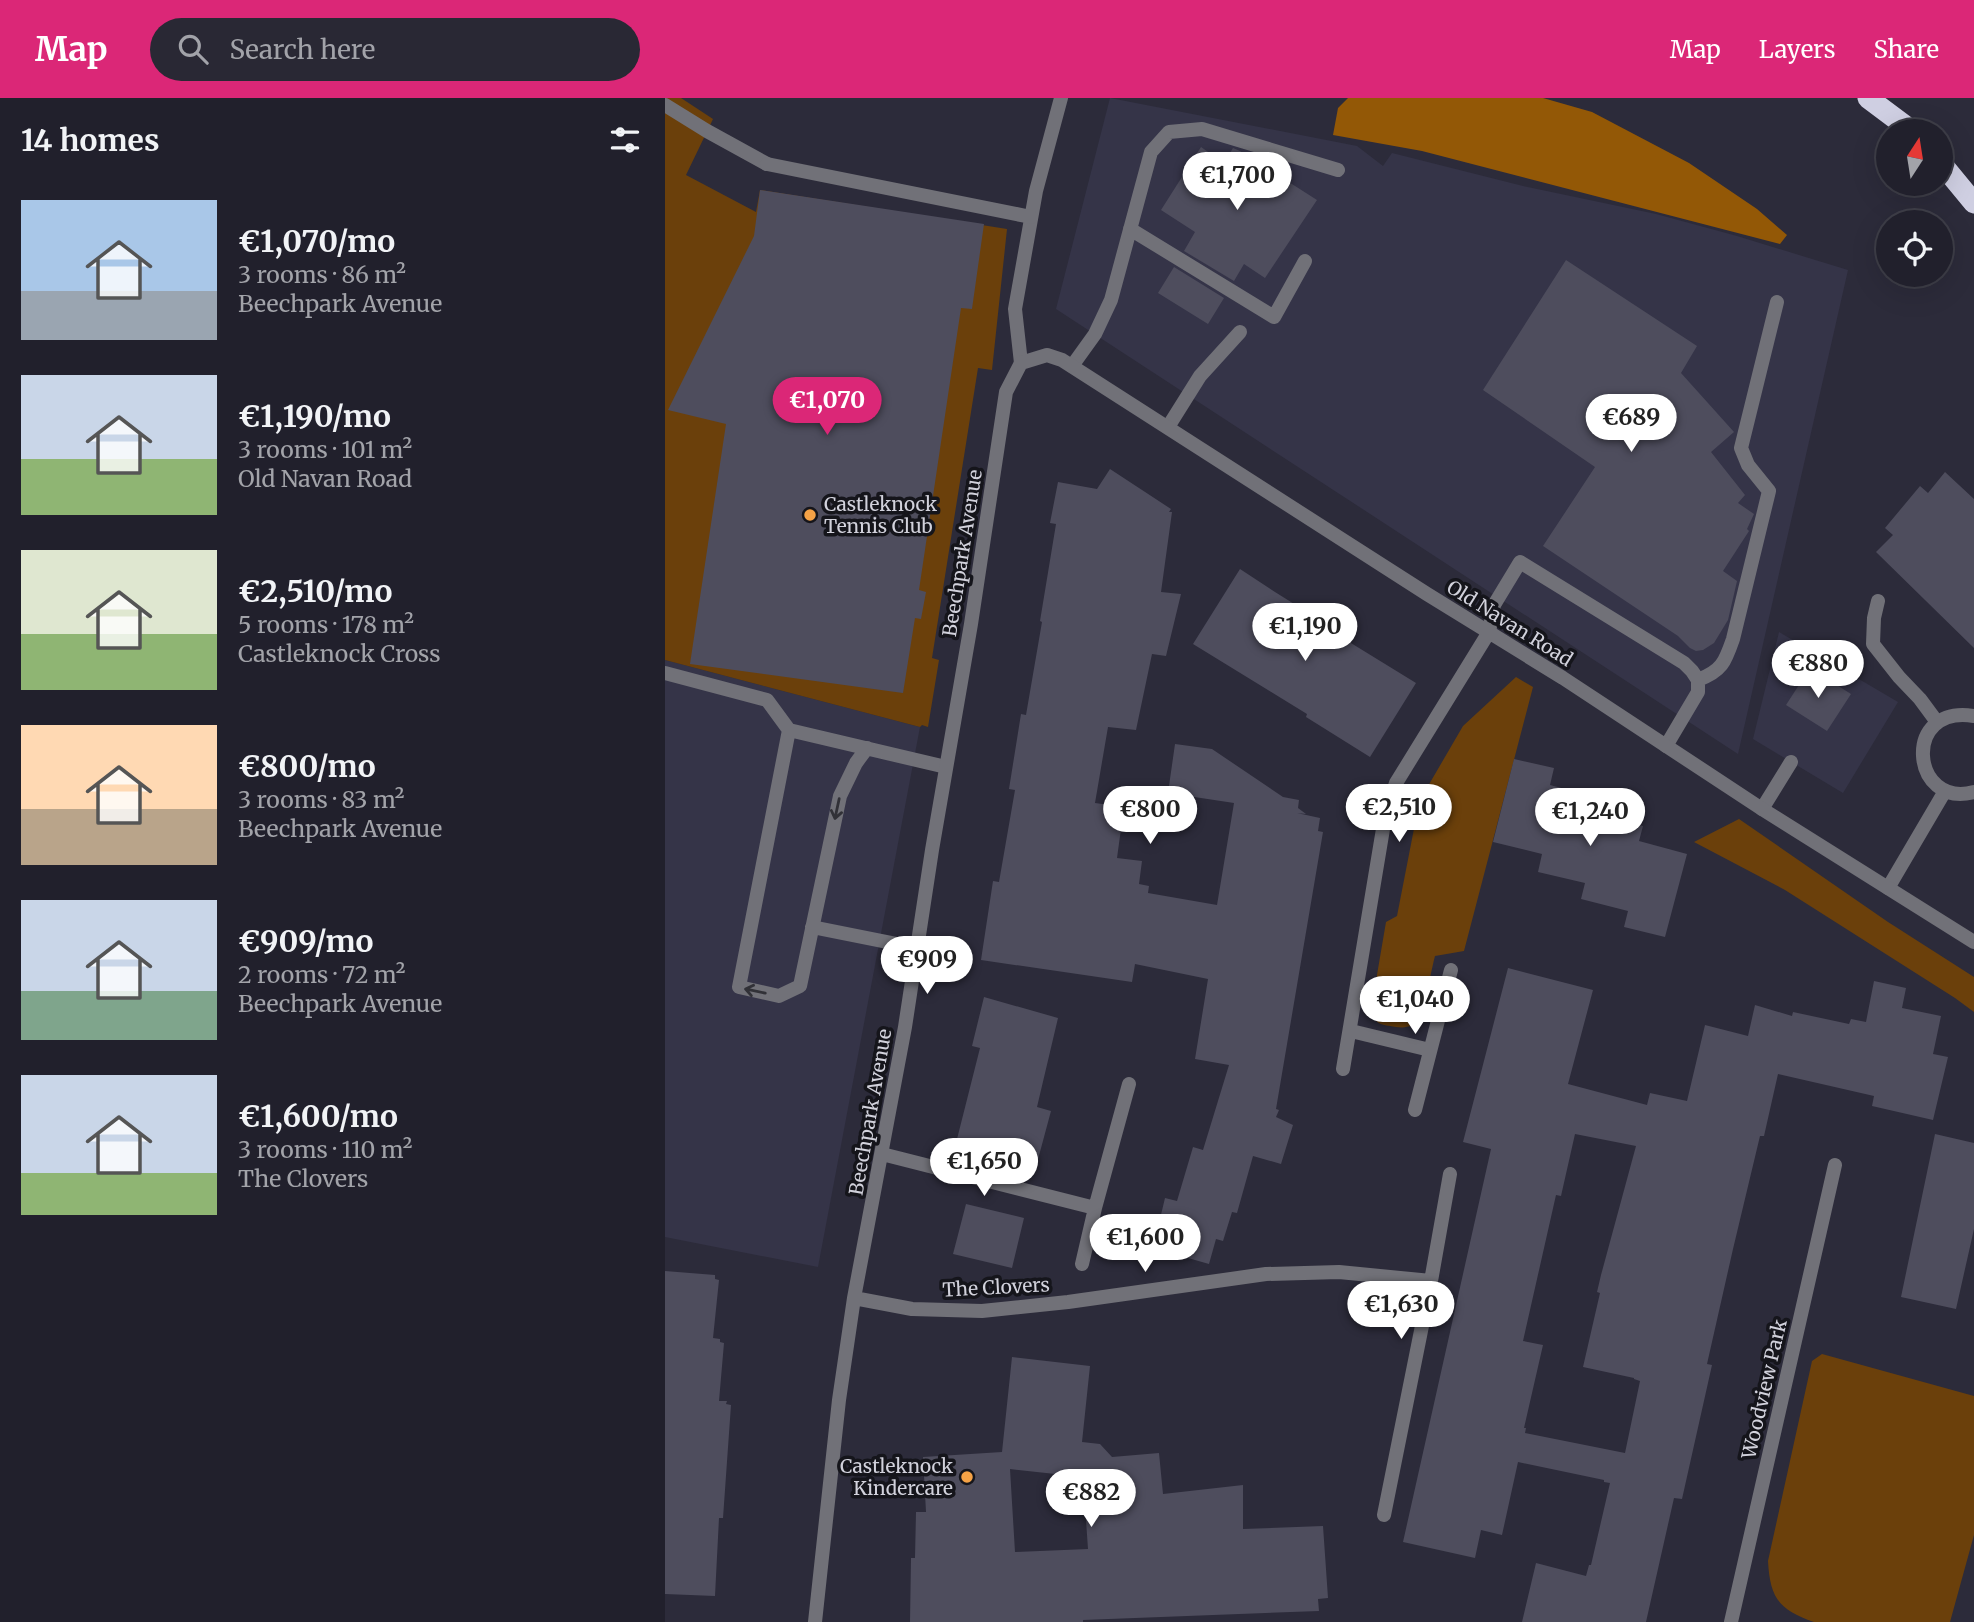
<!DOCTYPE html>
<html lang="en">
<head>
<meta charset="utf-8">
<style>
	:root { --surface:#21202c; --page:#292834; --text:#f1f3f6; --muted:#a2a3a9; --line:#3e3e48; --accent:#db2777 }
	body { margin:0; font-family:Merriweather,serif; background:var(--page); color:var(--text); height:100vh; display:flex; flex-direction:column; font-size:26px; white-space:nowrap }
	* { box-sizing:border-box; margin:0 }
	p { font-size:23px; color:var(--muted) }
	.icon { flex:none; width:38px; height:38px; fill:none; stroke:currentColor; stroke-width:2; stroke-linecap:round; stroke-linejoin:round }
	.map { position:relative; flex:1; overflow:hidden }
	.panel { display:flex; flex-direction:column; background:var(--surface); width:665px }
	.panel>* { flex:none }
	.needle { width:46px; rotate:12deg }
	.tools { position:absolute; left:1211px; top:21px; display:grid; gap:14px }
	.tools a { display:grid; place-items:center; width:77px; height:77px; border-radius:50%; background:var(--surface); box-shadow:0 7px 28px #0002,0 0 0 2px var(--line); font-size:35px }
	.price { position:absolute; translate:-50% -60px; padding:0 16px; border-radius:24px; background:#fff; color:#222; font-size:23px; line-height:46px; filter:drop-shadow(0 2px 4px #0008) }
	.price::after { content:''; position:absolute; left:50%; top:42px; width:21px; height:16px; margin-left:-10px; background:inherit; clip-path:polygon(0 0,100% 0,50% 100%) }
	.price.active { background:var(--accent); color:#fff }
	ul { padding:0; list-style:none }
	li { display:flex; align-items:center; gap:21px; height:175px; padding:0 21px }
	li span { display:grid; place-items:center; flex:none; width:196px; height:140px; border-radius:0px; color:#555 }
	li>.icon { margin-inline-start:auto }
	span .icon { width:84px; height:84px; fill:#fffc; stroke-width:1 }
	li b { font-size:30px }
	h2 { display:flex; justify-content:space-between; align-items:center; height:84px; padding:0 21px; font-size:30px }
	header { display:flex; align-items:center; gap:42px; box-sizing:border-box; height:98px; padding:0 35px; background:var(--accent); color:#fff }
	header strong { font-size:33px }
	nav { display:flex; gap:38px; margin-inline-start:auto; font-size:24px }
	.search { width:490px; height:63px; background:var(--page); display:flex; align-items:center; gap:18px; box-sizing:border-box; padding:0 24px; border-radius:38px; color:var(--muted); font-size:26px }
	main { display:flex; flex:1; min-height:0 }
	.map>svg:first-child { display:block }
	.built { fill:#353448 }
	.green { fill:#6b400b }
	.forest { fill:#935806 }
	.building { fill:#4e4d5d; fill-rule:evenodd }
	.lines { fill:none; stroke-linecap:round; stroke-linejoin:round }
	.lane { stroke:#717178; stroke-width:14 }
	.street { stroke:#717178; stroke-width:14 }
	.highway { stroke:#cfcfe2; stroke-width:21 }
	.oneway { stroke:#313137 }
	.poi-dot { fill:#f5a246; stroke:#15151b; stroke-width:2.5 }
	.labels { text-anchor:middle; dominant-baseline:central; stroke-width:7; stroke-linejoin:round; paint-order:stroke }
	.poi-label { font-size:19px; fill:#d2d2dc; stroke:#15151b; text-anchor:start }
	.street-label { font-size:19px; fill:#d2d2dc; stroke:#15151b }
</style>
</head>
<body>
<header>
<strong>Map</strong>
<div class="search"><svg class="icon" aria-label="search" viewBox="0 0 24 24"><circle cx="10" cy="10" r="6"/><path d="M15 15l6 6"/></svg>Search here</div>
<nav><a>Map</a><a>Layers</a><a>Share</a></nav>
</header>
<main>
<section class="panel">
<h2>14 homes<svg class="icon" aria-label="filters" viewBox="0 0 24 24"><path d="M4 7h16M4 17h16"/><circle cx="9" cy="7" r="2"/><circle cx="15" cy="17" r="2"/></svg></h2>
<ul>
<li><span style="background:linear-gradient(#a9c7e8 65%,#9aa5b1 0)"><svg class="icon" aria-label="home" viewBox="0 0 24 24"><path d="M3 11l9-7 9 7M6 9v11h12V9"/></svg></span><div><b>€1,070/mo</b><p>3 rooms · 86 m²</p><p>Beechpark Avenue</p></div></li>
<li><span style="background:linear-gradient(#c9d6e8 60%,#8fb573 0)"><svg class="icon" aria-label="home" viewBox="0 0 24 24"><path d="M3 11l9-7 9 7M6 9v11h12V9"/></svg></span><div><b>€1,190/mo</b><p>3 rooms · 101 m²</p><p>Old Navan Road</p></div></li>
<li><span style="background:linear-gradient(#dfe7d0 60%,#8fb573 0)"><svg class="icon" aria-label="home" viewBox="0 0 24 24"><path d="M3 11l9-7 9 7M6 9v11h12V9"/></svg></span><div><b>€2,510/mo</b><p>5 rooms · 178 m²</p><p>Castleknock Cross</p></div></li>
<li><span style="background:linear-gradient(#ffd9b3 60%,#b9a48a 0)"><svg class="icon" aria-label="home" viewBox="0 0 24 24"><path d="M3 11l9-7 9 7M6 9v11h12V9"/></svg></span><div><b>€800/mo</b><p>3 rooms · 83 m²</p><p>Beechpark Avenue</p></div></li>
<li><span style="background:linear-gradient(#c9d6e8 65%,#7fa58c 0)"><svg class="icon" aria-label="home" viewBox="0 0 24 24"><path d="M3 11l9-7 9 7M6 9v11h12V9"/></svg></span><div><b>€909/mo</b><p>2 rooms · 72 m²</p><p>Beechpark Avenue</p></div></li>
<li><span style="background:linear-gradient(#c9d6e8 70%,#8fb573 0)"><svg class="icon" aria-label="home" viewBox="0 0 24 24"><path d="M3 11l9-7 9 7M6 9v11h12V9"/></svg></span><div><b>€1,600/mo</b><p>3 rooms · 110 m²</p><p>The Clovers</p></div></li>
</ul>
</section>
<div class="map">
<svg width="1309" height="1524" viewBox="0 0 1309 1524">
	<rect width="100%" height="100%" fill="#2c2b3a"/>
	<!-- built -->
	<path class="built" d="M445,0L692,48L718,68L727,55L858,88L991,116L1072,138L1183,172L1073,656L391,211Z
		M1114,534L1233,604L1178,695L1088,641Z
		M0,562L255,629L153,1169L0,1139Z"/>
	<!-- green -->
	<path class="green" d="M0,0H16L48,21L21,77L91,114L95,92L342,131L327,272L313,270L267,560L274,562L263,629L257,627L255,629L0,562Z
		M851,579L868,589L799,853L770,858C766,872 759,920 747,927C740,931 732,929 725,928C712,926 710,924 706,912L721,824L732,818L754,705L759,695L798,628Z
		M1074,721L1223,824L1309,879V914L1290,900L1120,792L1029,744Z
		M1157,1256L1309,1298V1437L1285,1524H1149C1114,1512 1105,1500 1103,1463L1147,1263Z"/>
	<!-- forest -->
	<path class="forest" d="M683,0H878L927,14L1024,65L1092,111L1122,137L1115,146L757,53L668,37L673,10Z"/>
	<!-- building -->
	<path class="building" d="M536,49L559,65L568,50L575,53L652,102L600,180L579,166L569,183L519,153L530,134L496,112Z
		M95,92L319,126L307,211L296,210L254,492L261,494L256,521L250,520L238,595L25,566L61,326L3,312L89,138Z
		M901,162L1032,248L1016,275L1069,334L1046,354L1080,397L1073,405L1089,416L1082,431L1084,433L1058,473L1072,483L1063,522L1049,545L1038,552L1031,553L1025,550L1013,538L878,448L930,369L818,292Z
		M509,169L559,200L543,226L493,195Z
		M445,371L506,411L504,414H507L496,494L516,496L501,558L487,556L471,632L443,629L430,705L459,709L452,760L477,763L474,786L484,788L483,795L552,807L569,705L503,695L510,646L547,651L618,699L634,702L633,710L641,716L632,715L655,720L653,733L658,734L611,1011L614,1012L611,1019L628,1027L616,1066L588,1058L572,1115L567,1114L558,1143L551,1141L544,1166L488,1150L500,1100L512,1103L528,1049L538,1052L564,967L530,961L543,881L470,866L467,884L316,862L328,783L334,784L350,692L344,691L356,616L361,617L377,524L375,523L391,426L385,425L393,384L432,391Z
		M1280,374L1309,401V550L1211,454L1228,437L1220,430L1255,388L1263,395Z
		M575,471L610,494L682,539L681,542L751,585L705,659L641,619L642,616L528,546Z
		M1145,570L1186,596L1162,633L1121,607Z
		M849,661L889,670L885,687L934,700L931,715L978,728L974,743L1022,756L1000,839L959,829L963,813L916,801L920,785L873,774L877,756L828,744Z
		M843,870L928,892L903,986L982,1007L985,995L1022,1003L1040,927L1083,938L1090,907L1127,918L1128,914L1184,926L1186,921L1201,924L1209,883L1241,890L1237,910L1276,918L1268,956L1283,959L1268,1022L1207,1008L1209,998L1113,976L1099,1038H1095L1068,1151L1042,1266L1047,1267L1017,1401L1009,1400L981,1524H857L871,1465L921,1478L924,1467H926L945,1385L939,1384V1382L853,1364L837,1437L816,1432L810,1460L738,1444L826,1051L798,1044ZM910,1036L971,1048L936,1177L932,1194L935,1195L918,1269L969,1280V1281L975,1283L960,1355L860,1335L861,1330H859L878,1247L858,1243L891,1097L896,1098Z
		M319,899L393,920L372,1009L386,1013L372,1065L291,1045L315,950L307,948Z
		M1270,1036L1309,1045V1131L1291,1211L1236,1199Z
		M301,1106L359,1120L347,1170L288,1156Z
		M0,1173L50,1177V1181L54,1182L48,1240L55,1241V1244L59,1245L54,1303H62L61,1306L66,1307L58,1420H54L50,1498L0,1496Z
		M347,1259L425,1268L417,1344L435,1346L447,1359L494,1355L498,1396L578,1387V1431L658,1428L663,1500L653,1501L654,1513L418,1522V1524H245L246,1460H250L251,1414H261L258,1359L337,1354ZM345,1371L418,1379L423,1451L350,1454Z"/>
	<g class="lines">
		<!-- lane -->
		<path class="lane" d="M0,7L42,33L102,66
			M465,131L609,219L640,163
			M356,265L350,211L371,93L396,0
			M407,268L430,236L446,202L486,54L504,34L537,31L673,72
			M503,329L535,278L575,234
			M1213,503L1209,520L1208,546L1234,579L1255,601L1272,624
			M824,534L829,507L855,464L1019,565L1027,573L1033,582V594L1001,648
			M0,575L102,602L124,632
			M1033,582C1057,573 1060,564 1068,541L1104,393L1083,367L1076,350L1112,204
			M1309,618C1236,606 1246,711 1309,694
			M202,650L191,665L175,698L135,888L114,898L74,889L124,632L281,669
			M1097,711L1126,664
			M1223,790L1280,693
			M147,829L252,850"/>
		<!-- street -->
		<path class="street" d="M102,66L366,119
			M686,933L765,952
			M678,971L720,719L731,685L824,534
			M750,1012L786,872
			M217,1056L430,1110
			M417,1166L430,1110L464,986
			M189,1200L247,1211L317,1213L403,1204L601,1176L674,1174L766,1183
			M719,1417L766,1183L785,1076
			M150,1524L174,1302L189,1200L240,929L267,752L306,526L341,294L356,265L382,257L397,262L762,496L898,580L1097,711L1309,844
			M1066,1524L1170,1067"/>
		<!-- highway -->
		<path class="highway" d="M1203,0L1247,33
			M1276,65L1309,105"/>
	</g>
	<!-- one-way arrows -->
	<defs><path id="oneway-shaft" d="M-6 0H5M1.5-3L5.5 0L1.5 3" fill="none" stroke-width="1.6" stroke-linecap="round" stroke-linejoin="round" transform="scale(1.75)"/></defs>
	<g class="oneway">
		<use href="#oneway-shaft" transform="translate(172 711) rotate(102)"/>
		<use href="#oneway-shaft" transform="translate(90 893) rotate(-168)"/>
	</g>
	<!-- markers -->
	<g class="poi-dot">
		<circle cx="145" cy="417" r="7"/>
		<circle cx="302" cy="1379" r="7"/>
	</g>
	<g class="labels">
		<!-- poi labels -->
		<g class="poi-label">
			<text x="159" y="406">Castleknock<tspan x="159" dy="22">Tennis Club</tspan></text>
			<text x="288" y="1368" text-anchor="end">Castleknock<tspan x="288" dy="22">Kindercare</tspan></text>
		</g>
		<!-- street labels -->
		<g class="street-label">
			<text transform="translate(297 455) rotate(-81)">Beechpark Avenue</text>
			<text transform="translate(845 525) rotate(32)">Old Navan Road</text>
			<text transform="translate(205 1014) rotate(-80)">Beechpark Avenue</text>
			<text transform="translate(331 1189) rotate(-3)">The Clovers</text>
			<text transform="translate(1099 1291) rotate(-77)">Woodview Park</text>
		</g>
	</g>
</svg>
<div class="tools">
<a><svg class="needle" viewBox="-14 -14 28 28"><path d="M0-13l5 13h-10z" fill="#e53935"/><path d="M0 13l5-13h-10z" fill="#a2a3a9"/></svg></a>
<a><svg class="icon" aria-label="locate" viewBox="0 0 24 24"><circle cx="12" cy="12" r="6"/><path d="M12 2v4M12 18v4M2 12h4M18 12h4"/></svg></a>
</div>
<b class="price" style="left:572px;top:114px">€1,700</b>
<b class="price active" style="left:162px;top:339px">€1,070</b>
<b class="price" style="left:966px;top:356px">€689</b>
<b class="price" style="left:640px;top:565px">€1,190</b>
<b class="price" style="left:1153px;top:602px">€880</b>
<b class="price" style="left:734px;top:746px">€2,510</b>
<b class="price" style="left:485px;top:748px">€800</b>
<b class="price" style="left:925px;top:750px">€1,240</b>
<b class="price" style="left:262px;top:898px">€909</b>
<b class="price" style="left:750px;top:938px">€1,040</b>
<b class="price" style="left:319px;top:1100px">€1,650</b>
<b class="price" style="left:480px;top:1176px">€1,600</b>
<b class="price" style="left:736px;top:1243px">€1,630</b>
<b class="price" style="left:426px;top:1431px">€882</b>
</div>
</main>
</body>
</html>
